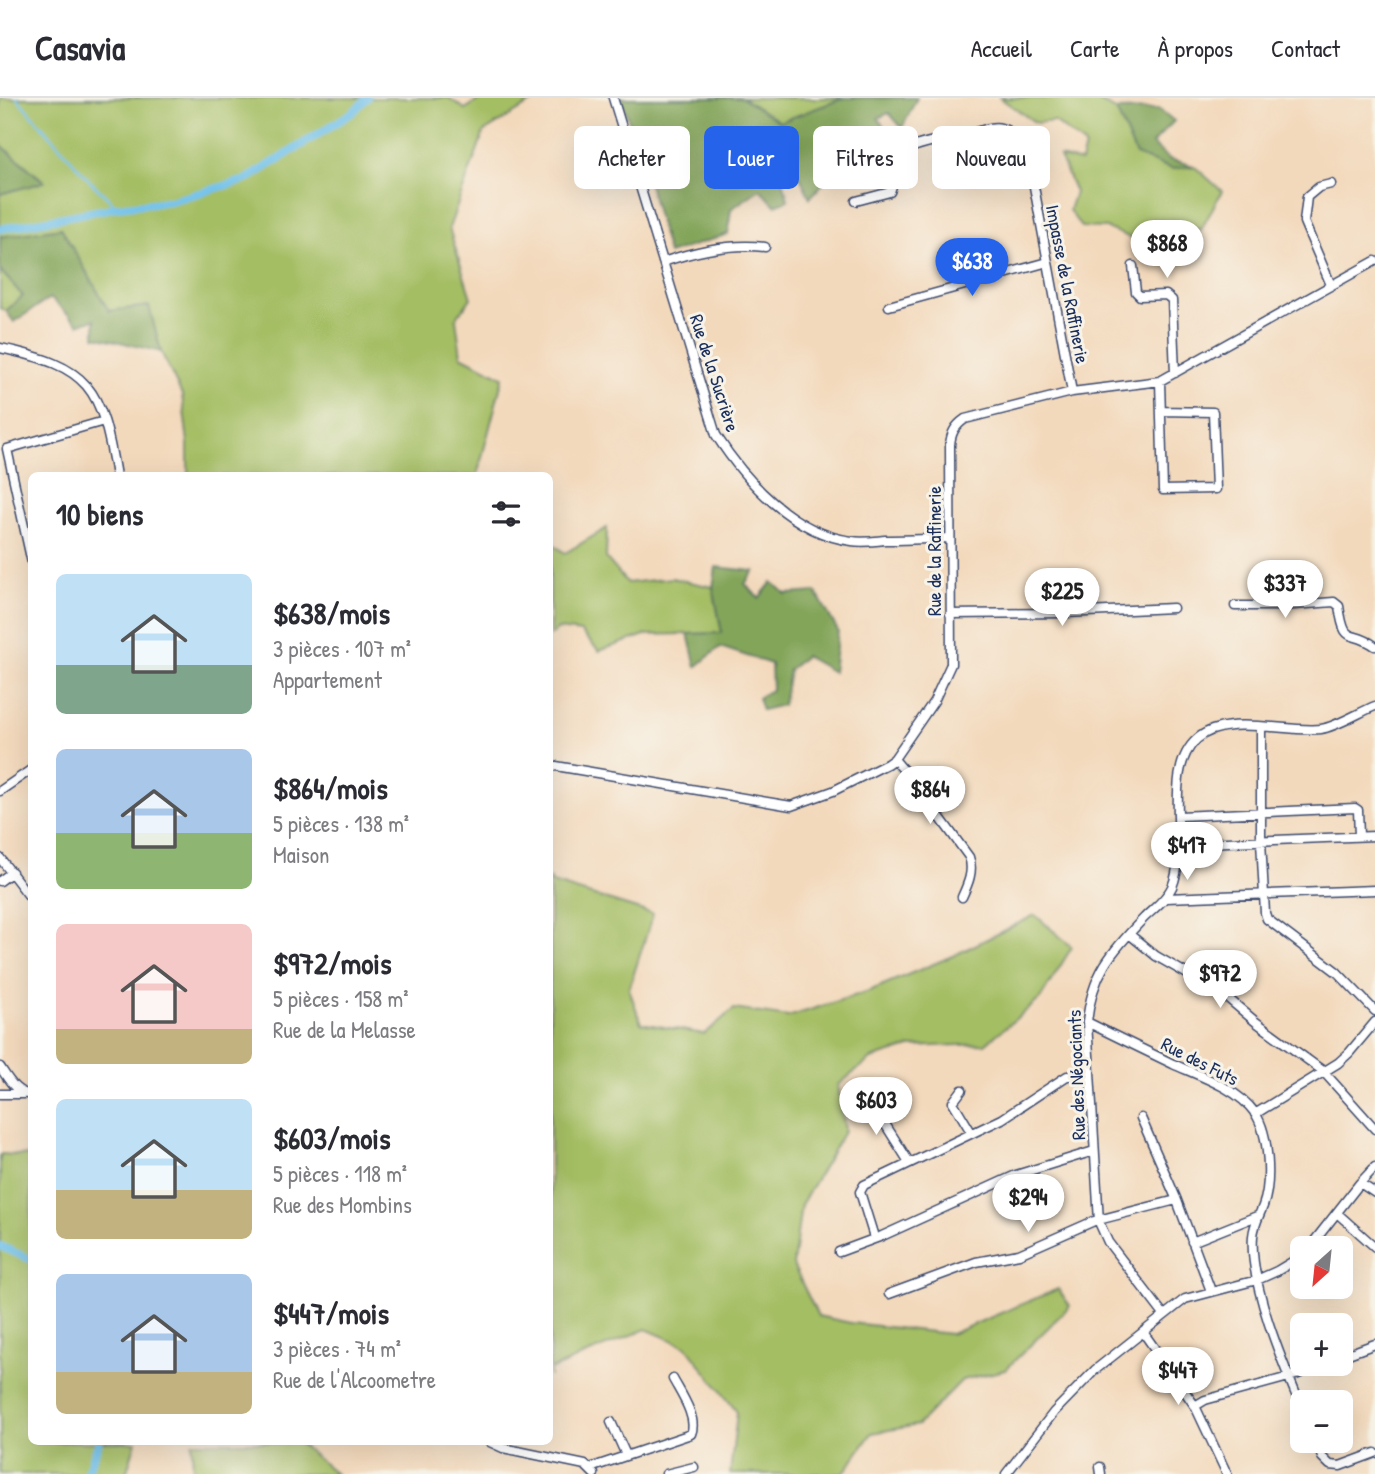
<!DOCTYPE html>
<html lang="fr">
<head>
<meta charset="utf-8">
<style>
	:root { --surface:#fff; --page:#f7f7f7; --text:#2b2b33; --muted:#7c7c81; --line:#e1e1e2; --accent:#2563eb }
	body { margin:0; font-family:"Patrick Hand",sans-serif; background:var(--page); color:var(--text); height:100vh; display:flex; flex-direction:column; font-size:26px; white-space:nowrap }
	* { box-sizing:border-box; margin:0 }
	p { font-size:23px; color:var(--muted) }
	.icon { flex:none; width:38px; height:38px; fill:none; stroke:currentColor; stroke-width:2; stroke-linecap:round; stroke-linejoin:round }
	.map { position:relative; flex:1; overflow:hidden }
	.details { position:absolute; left:28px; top:374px; width:525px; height:973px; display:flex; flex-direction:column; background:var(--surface); border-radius:10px; box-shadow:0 7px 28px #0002 }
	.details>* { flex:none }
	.top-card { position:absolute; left:574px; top:28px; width:665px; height:63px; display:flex; gap:14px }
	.needle { width:46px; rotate:207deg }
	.fabs { position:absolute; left:1290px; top:1138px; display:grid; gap:14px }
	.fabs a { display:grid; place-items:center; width:63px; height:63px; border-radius:10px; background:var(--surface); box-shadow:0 7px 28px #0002; font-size:35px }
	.price { position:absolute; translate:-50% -60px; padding:0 16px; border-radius:24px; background:#fff; color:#222; font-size:23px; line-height:46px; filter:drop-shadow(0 2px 4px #0008) }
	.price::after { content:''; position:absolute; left:50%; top:42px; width:21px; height:16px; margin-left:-10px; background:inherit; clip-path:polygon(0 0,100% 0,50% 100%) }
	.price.active { background:var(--accent); color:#fff }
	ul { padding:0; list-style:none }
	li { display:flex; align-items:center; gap:21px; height:175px; padding:0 28px }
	li span { display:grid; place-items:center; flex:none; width:196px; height:140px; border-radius:10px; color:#555 }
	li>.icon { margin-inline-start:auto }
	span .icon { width:84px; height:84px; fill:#fffc; stroke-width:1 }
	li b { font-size:30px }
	h2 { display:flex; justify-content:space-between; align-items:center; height:84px; padding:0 28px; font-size:30px }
	.chip { padding:0 24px; border-radius:10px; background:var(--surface); box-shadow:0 7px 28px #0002; font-size:24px; line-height:63px }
	.chip.active { background:var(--accent); color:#fff }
	header { display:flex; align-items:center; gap:42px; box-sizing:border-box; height:98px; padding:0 35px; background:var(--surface); border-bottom:2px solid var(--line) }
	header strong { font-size:33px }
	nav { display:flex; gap:38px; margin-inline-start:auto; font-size:24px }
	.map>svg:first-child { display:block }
	.green { fill:#a4be64; stroke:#607661; stroke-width:2 }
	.forest { fill:#83a55a; stroke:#4f6a5c; stroke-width:2 }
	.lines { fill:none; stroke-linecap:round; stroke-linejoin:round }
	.stream { stroke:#70c1ec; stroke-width:2.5 }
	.canal { stroke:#70c1ec; stroke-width:8 }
	.street-casing { stroke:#3b486c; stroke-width:11 }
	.street { stroke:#fff; stroke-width:8 }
	.labels { text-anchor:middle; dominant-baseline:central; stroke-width:6; stroke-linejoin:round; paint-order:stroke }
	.street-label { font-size:19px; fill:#1b2f5e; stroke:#f7f3e8 }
</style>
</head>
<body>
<header>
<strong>Casavia</strong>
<nav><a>Accueil</a><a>Carte</a><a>À propos</a><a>Contact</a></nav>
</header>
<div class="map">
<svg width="1375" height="1376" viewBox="0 0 1375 1376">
	<rect width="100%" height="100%" fill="#f7f3e8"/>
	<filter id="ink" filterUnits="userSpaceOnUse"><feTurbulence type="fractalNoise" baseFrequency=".0143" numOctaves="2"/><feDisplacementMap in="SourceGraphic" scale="14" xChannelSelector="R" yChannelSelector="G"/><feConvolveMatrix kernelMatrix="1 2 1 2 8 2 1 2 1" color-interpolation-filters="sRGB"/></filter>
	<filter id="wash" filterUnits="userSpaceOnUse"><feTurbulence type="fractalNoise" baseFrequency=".00686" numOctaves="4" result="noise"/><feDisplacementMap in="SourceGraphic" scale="28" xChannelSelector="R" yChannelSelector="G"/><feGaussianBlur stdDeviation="1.57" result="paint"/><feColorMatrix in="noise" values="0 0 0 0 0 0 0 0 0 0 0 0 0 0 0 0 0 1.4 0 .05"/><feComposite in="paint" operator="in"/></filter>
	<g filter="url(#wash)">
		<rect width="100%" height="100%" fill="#f3d9bc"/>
		<!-- green -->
		<path class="green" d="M0,0H449L465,11L482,0H539L484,34L449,130L471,200L456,221L461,258L503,279L477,378H188V345L182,297L161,254L149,208L109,213L61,130L0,139V96L44,83L0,46Z
			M742,0H844L780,24Z
			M1000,0H1091L1116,12L1136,57L1172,71L1194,68L1222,93L1201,132L1160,124L1149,147L1106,130L1081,129L1069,112L1075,94L1060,59L1081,64L1085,48L1054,23L1036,25Z
			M0,172L23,198L6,213L0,210Z
			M607,430L606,460L627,485L672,480L713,489L722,535L645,537L599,553L581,534L558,531L550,538V444L565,455Z
			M550,779L552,785L653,816L629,891L641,925L704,936L734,911L788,919L869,893L955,857L1035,817L1072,849L1040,901L985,946L910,949L871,961L838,987L845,1032L801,1107L793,1167L818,1218L851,1225L951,1236L1058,1191L1070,1208L1005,1272L962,1282L918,1327L872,1335L843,1376H730L737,1314L686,1248L646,1231L550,1272V1279Z
			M2,1056L31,1058L32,1344H136L126,1376H0V1058Z
			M192,1344H298L336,1376H193Z"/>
		<!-- forest -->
		<path class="forest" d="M621,0H742L780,24L844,0H917L902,30L889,15L878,20L895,44L875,60L844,62L810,100L794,66L780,70L788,102L775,107L760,91L731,111L728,136L668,156L641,57Z
			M1159,11L1174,23L1152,46L1169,61L1194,68L1172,71L1136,57L1116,12Z
			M0,46L44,84L0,96Z
			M61,130L109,213L149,208L161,254L95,238V221L79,226L50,200L14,224L6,213L23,198L0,172V139Z
			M716,469L754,473L745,486L759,500L772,484L786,496L816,494L838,533L833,574L805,558L789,572L783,607L762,612L758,600L772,591L771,566L720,549L696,569L688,536L722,535L713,489Z"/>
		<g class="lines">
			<!-- stream -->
			<path class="stream" d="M17,0L90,83L117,109"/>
			<!-- canal -->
			<path class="canal" d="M0,131L117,109L170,103L246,82L353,14L367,0
				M0,1148L32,1162
				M86,1376L99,1344"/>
		</g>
	</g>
	<g filter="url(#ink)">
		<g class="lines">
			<!-- street casing -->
			<g class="street-casing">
				<path id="street" d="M613,0L716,337C746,384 794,436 852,443C863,445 874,443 885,442C906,442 928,441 949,440
					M1331,86L1319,89L1307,99L1304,124L1331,187
					M856,103L890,94L892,88L887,65C900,47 948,40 969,36C979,34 991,27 1001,30C1019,35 1025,52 1030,67L1072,294
					M663,164C695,153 731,145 765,149
					M1133,168L1136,194L1140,198L1166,197L1172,202L1175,275
					M889,208L1048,164
					M0,250C91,269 101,289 116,378
					M1160,283L1163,392L1216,391L1213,314L1161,313
					M32,465L7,351L104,323
					M1235,508H1280L1334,504L1339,508C1345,550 1350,530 1375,548
					M950,516L1065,515L1173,510
					M1261,629V743L1265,815L1267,821L1337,874L1375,913
					M894,661L917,688L969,759C974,773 968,786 962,799
					M550,667L791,708L833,693L887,666L894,661L934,603L951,566L950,347C951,335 955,328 965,321L1072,294L1160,283L1375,163
					M0,693L32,671
					M1179,718L1355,710L1358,712L1359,738
					M1179,746L1375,738
					M0,760L32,802
					M0,783L12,774
					M1166,800L1375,792
					M1129,836L1156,858L1224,897L1256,924L1323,973L1375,1031
					M1087,924C1115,938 1144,952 1173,966C1200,978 1237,990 1255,1015C1269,1036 1272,1084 1263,1108C1259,1118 1254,1127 1253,1138C1249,1186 1283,1266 1302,1311
					M0,969C9,982 15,995 32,997
					M962,992L953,1004L971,1034
					M0,996H23
					M868,999L909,1064
					M1255,1016L1338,965L1349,955L1375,924
					M1141,1020L1176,1100L1211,1193
					M1360,1085L1375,1095
					M1338,1116L1375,1149
					M874,1139L860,1094L864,1087L1002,1021L1067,978H1090
					M1192,1144L1257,1118
					M1309,1150L1360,1085L1375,1069
					M839,1154L882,1138L1016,1077L1094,1053
					M889,1196L976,1164L1019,1156L1094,1123L1176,1102
					M1164,1217L1108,1144L1099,1124L1087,924C1092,876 1110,855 1144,820C1153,811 1166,802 1172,789C1190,746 1161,673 1197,641C1226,615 1285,635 1321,631C1336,629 1360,614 1375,608
					M1143,1234L1195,1308L1227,1376
					M1340,1259L1375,1246
					M1195,1308L1205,1302L1296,1277L1325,1265
					M611,1324L626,1357
					M1315,1342L1322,1359L1330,1367L1340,1368L1375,1355
					M490,1344L503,1350L585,1367L594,1376
					M1100,1369L1101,1376
					M590,1370L691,1336C698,1320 681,1296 673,1281
					M666,1376L694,1369
					M1006,1376L1054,1314L1095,1272L1185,1201L1257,1182L1277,1173L1302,1158"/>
			</g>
			<!-- street -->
			<use href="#street" class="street"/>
		</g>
	</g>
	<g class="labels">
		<!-- street labels -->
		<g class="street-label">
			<text transform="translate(1068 186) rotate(79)">Impasse de la Raffinerie</text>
			<text transform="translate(715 275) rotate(72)">Rue de la Sucrière</text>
			<text transform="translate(934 453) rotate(-90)">Rue de la Raffinerie</text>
			<text transform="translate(1200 963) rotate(27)">Rue des Futs</text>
			<text transform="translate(1076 977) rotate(-92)">Rue des Négociants</text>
		</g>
	</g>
</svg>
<div class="fabs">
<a><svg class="needle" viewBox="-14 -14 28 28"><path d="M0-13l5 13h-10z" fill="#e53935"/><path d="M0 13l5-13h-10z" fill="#7c7c81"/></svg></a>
<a>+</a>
<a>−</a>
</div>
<b class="price" style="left:1167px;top:182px">$868</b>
<b class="price active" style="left:972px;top:200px">$638</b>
<b class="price" style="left:1285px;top:522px">$337</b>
<b class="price" style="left:1062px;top:530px">$225</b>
<b class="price" style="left:930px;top:728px">$864</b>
<b class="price" style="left:1187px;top:784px">$417</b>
<b class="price" style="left:1220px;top:912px">$972</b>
<b class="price" style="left:876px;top:1039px">$603</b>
<b class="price" style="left:1028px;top:1136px">$294</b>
<b class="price" style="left:1178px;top:1309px">$447</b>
<div class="top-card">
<a class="chip">Acheter</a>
<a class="chip active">Louer</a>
<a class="chip">Filtres</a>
<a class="chip">Nouveau</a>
</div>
<section class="details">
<h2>10 biens<svg class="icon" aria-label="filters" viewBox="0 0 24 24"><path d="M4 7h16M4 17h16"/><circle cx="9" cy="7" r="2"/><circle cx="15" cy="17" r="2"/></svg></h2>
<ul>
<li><span style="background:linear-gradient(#bfe0f5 65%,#7fa58c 0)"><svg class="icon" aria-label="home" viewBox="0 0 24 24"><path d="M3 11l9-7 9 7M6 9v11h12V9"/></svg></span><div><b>$638/mois</b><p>3 pièces · 107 m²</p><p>Appartement</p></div></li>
<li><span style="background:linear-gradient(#a9c7e8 60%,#8fb573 0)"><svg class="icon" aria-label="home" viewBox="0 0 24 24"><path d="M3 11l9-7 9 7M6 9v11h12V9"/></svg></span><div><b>$864/mois</b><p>5 pièces · 138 m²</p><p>Maison</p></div></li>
<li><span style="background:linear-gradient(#f6c9c9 75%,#c2b280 0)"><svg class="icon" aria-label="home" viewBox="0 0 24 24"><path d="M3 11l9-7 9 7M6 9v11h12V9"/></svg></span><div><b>$972/mois</b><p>5 pièces · 158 m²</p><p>Rue de la Melasse</p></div></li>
<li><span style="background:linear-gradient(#bfe0f5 65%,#c2b280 0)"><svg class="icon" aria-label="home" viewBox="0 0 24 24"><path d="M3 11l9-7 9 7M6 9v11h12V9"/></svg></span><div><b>$603/mois</b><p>5 pièces · 118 m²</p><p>Rue des Mombins</p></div></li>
<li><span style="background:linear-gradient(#a9c7e8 70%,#c2b280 0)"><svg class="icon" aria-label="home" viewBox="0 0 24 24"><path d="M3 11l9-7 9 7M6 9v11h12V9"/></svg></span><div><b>$447/mois</b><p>3 pièces · 74 m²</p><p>Rue de l'Alcoometre</p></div></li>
</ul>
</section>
</div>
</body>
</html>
